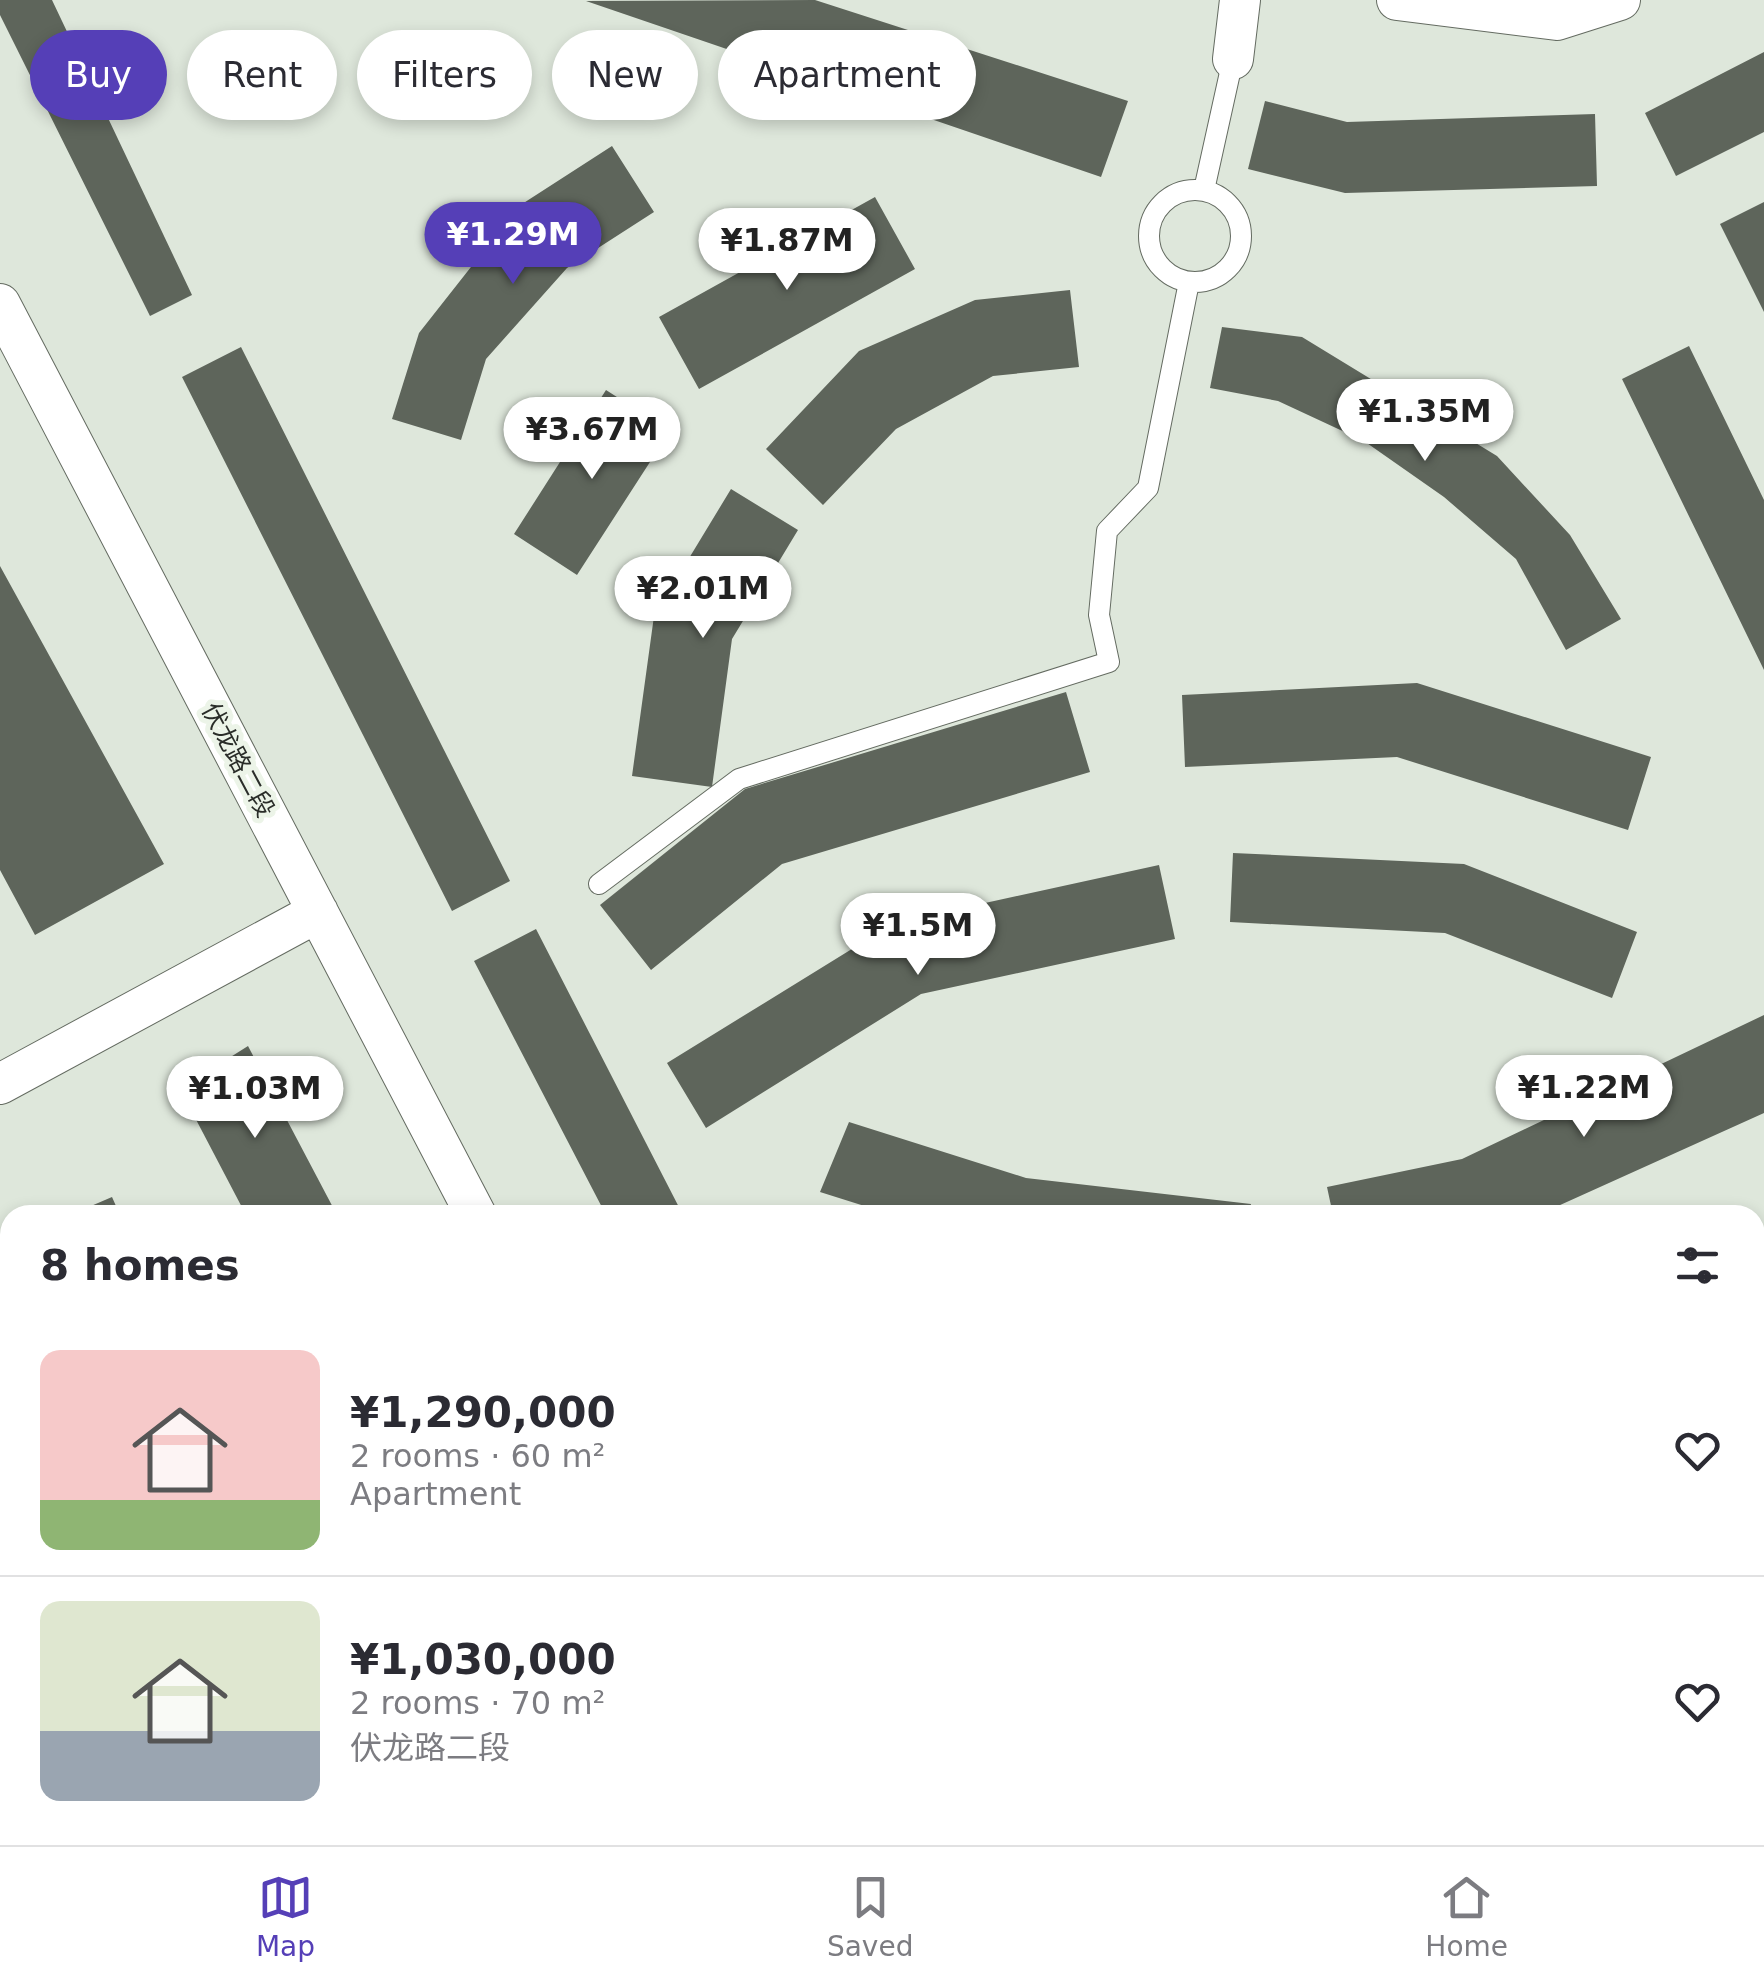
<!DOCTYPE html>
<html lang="en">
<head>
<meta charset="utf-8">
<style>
	:root { --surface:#fff; --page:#f2f2f3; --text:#2b2b33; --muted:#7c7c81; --line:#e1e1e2; --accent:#553fb7 }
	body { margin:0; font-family:"DejaVu Sans","Noto Sans SC",sans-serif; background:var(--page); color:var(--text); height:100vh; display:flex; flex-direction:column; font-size:38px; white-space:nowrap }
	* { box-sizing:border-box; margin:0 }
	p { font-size:32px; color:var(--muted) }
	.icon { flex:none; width:55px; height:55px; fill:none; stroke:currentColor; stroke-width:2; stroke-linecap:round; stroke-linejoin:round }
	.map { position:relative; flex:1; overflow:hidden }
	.details { position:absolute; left:0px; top:1205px; width:1765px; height:640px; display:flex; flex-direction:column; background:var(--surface); border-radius:30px 30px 0 0; box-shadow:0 5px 15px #0003 }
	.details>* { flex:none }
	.top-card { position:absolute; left:30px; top:30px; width:1000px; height:90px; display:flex; gap:20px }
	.price { position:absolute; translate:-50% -85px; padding:0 22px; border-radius:35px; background:#fff; color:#222; font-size:32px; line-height:65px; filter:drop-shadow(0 2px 5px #0008) }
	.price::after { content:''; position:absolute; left:50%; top:60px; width:30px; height:22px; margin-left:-15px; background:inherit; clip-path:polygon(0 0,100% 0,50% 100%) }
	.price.current { background:var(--accent); color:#fff }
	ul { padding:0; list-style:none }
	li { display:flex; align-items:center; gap:30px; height:250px; padding:0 40px }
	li+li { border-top:2px solid var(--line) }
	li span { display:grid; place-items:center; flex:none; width:280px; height:200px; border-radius:20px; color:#555 }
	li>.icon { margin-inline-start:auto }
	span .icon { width:120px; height:120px; fill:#fffc; stroke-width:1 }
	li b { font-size:42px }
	h2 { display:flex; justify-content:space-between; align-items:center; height:120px; padding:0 40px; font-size:42px }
	.chip { padding:0 35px; border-radius:45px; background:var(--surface); box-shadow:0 5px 15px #0003; font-size:35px; line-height:90px }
	.chip.current { background:var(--accent); color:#fff }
	.tabs { display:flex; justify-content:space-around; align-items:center; height:140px; border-top:2px solid var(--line); background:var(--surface); font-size:28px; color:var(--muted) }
	.tabs a { display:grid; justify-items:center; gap:5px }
	.tabs .current { color:var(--accent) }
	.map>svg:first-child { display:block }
	.building { fill:#5e655b }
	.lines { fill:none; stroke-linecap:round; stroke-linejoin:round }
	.service-casing { stroke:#646b61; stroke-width:22 }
	.minor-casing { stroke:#646b61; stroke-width:42 }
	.tertiary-casing { stroke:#646b61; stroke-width:52 }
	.service { stroke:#fff; stroke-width:20 }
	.minor { stroke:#fff; stroke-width:40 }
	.tertiary { stroke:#fff; stroke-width:50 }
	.labels { text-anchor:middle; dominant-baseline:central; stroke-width:10; stroke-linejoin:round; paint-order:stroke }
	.street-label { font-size:25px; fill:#2a2d29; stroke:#ecf4e8 }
</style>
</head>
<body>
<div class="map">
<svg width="1764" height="1845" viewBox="0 0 1764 1845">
	<rect width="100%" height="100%" fill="#dee7db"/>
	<!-- building -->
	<path class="building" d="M0,0H52L192,295L150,316L0,15Z
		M815,0L1128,101L1101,177L586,1Z
		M1764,52V132L1676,176L1645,113Z
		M1265,101L1347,122L1595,114L1597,186L1345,193L1248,169Z
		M612,146L654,212L567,268L486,359L461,440L392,419L419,333L519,206Z
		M875,197L915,269L699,389L659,317Z
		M1764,202V312L1720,224Z
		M1070,290L1079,367L993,376L896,429L823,505L766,449L859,351L975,300Z
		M1222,327L1302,337L1497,456L1570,535L1621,619L1566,650L1516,559L1444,497L1364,441L1278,401L1210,388Z
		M1689,346L1764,500V670L1622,379Z
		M241,347L510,881L452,911L182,377Z
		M606,390L670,431L577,575L514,534Z
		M731,489L798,530L732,639L712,787L632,776L654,616Z
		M0,566L164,864L35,935L0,870Z
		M1417,683L1651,757L1628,830L1397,757L1185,767L1182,695Z
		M1066,692L1090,772L782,864L651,970L600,905L745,789Z
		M1233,853L1464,864L1637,932L1612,998L1445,933L1230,922Z
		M1159,865L1175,939L921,994L706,1128L667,1063L894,923Z
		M536,929L683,1215H606L474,961Z
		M1764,1015V1113L1538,1215H1333L1327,1187L1462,1159Z
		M248,1046L337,1215H246L180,1089Z
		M849,1122L1026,1178L1251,1204L1249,1215H893L820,1192Z
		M112,1197L120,1215H70Z
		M10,1241V1329L0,1333V1245Z
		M1764,1355V1469L1755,1475V1360Z
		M0,1373H10V1524L0,1523Z
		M10,1700V1818L0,1801V1711Z
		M1764,1735V1820L1755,1824V1739Z
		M191,1835H279L284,1845H196Z
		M348,1835H436L441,1845H353Z
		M570,1835H663L668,1845H576Z
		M946,1835H1063L1045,1845H952Z
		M1587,1835H1733L1713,1845H1592Z"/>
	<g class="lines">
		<!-- service casing -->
		<g class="service-casing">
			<path id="service" d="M1149 236a46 46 0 1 1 92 0a46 46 0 1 1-92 0Z
				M1204,190L1233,59
				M599,884L739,779L1109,662L1099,615L1107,531L1148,488L1189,282"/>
		</g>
		<!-- minor casing -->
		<g class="minor-casing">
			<path id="minor" d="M1397,0L1557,20L1620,0
				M1233,59L1240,0
				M0,304L476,1215
				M0,1084L318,912
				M800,1835L805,1845"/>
		</g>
		<!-- tertiary casing -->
		<g class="tertiary-casing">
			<path id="tertiary" d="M1755,1605L1764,1600
				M1755,1644L1764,1639
				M1319,1845L1336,1835
				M1387,1845L1405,1835"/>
		</g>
		<!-- service -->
		<use href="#service" class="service"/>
		<!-- minor -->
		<use href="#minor" class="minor"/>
		<!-- tertiary -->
		<use href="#tertiary" class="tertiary"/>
	</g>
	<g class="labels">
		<!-- street labels -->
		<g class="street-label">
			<text transform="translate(238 760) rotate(62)">伏龙路二段</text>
		</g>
	</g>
</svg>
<b class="price current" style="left:513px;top:287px">¥1.29M</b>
<b class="price" style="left:787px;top:293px">¥1.87M</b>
<b class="price" style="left:1425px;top:464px">¥1.35M</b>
<b class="price" style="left:592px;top:482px">¥3.67M</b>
<b class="price" style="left:703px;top:641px">¥2.01M</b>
<b class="price" style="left:918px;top:978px">¥1.5M</b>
<b class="price" style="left:1584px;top:1140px">¥1.22M</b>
<b class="price" style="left:255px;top:1141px">¥1.03M</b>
<div class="top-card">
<a class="chip current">Buy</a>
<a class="chip">Rent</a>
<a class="chip">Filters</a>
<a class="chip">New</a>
<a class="chip">Apartment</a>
</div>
<section class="details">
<h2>8 homes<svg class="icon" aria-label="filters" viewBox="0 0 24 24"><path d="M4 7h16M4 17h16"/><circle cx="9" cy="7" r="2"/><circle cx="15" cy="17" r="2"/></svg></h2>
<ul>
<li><span style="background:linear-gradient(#f6c9c9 75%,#8fb573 0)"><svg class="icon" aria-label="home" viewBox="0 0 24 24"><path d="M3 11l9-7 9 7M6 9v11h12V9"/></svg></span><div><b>¥1,290,000</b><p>2 rooms · 60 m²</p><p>Apartment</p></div><svg class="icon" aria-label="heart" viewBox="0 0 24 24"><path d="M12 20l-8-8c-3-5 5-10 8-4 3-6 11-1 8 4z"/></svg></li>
<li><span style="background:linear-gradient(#dfe7d0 65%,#9aa5b1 0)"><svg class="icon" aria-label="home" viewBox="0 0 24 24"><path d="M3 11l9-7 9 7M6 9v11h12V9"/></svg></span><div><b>¥1,030,000</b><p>2 rooms · 70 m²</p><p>伏龙路二段</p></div><svg class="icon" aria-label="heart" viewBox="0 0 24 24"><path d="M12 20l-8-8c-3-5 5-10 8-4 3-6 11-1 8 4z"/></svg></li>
</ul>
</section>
</div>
<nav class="tabs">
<a class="current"><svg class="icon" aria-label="map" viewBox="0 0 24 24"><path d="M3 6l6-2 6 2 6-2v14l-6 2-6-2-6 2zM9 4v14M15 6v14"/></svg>Map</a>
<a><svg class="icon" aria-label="saved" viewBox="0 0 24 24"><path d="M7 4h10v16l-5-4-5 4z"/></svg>Saved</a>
<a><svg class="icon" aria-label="home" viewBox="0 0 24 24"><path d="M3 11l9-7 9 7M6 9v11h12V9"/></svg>Home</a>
</nav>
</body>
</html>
